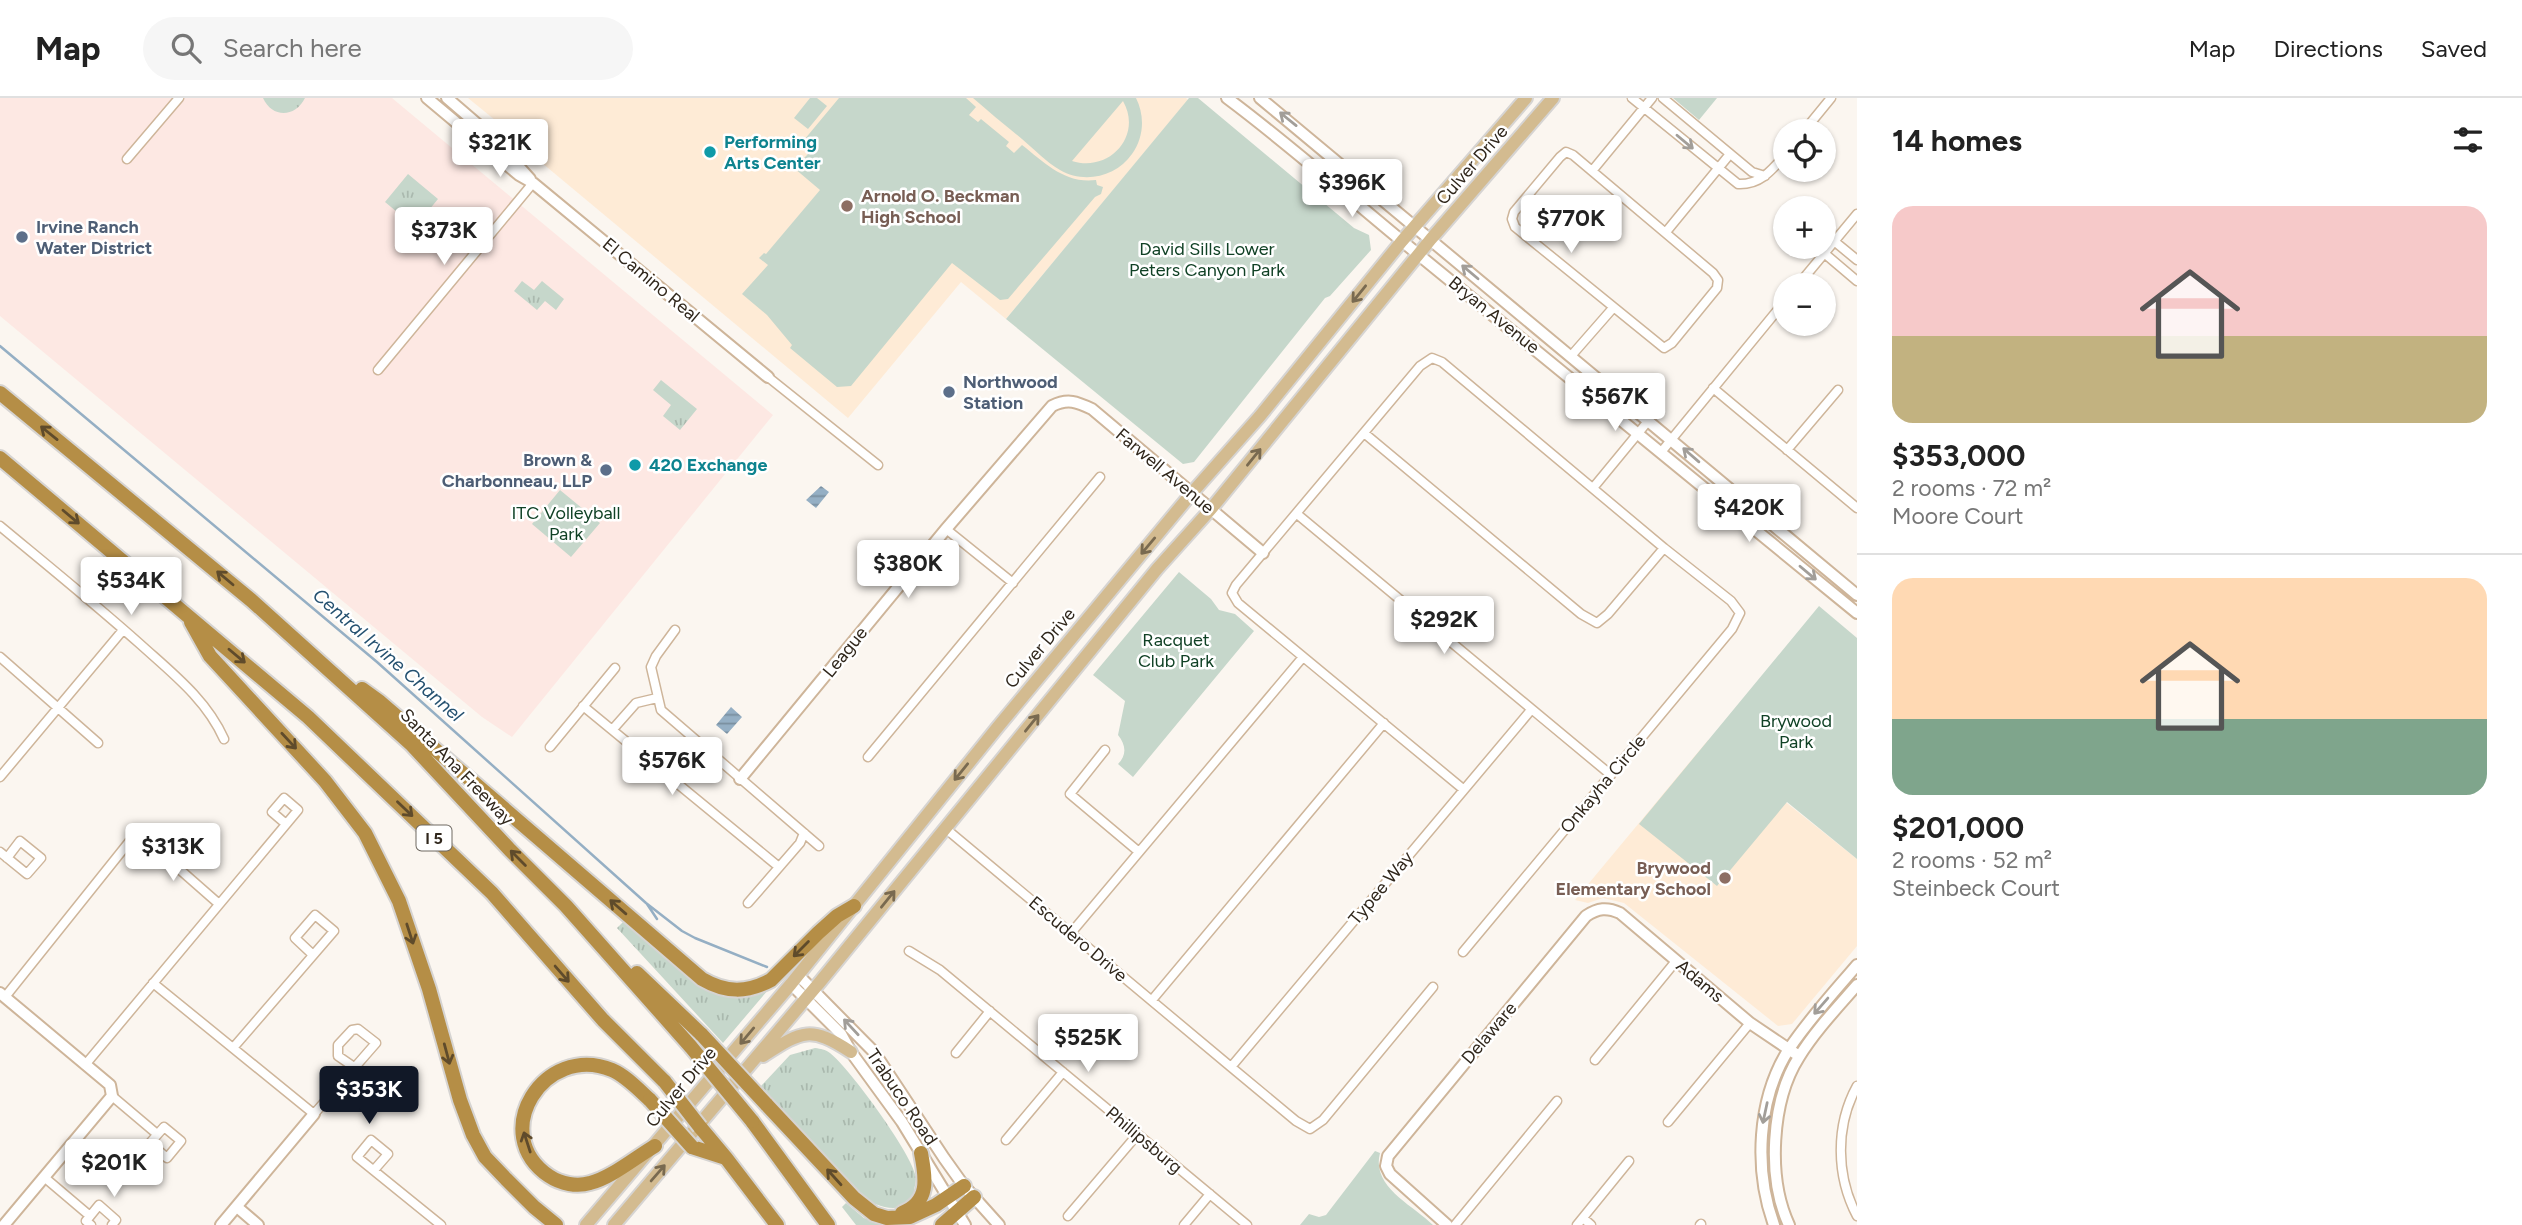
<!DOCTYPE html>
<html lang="en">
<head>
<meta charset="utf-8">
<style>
	:root { --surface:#fff; --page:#f6f6f6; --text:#222; --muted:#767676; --line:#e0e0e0; --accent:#111827 }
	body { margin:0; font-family:Figtree,sans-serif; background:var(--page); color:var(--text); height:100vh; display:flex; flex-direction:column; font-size:26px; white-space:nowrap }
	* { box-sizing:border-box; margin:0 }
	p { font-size:23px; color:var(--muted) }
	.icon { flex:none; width:38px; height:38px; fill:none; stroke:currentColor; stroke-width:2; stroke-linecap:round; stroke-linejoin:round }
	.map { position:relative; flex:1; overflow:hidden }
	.sheet { display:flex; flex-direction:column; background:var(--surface); width:665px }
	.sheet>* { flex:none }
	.buttons { position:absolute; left:1773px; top:21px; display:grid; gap:14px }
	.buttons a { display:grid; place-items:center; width:63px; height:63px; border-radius:50%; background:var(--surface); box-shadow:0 2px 5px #0004; font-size:35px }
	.price { position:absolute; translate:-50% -60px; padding:0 16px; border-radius:7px; background:#fff; color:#222; font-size:23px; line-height:46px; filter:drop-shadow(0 2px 4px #0008) }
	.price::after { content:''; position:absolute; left:50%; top:42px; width:21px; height:16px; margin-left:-10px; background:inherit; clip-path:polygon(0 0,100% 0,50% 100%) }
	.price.active { background:var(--accent); color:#fff }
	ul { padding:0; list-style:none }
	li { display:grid; align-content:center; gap:14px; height:371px; padding:0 35px }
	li+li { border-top:2px solid var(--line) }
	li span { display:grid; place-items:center; height:217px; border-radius:21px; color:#555 }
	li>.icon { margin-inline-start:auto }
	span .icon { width:126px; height:126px; fill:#fffc; stroke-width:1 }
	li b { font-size:30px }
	h2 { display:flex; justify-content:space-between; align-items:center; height:84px; padding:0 35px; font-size:30px }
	header { display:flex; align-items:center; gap:42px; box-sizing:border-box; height:98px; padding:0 35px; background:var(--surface); border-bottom:2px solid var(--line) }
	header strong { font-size:33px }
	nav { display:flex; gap:38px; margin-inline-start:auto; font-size:24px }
	.search { width:490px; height:63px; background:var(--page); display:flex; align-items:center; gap:18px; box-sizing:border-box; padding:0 24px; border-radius:38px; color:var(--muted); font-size:26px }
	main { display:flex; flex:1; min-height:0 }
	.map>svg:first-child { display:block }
	.commercial { fill:#fde8e3 }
	.built { fill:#feebd6 }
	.grass { fill:url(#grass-tufts) }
	.park { fill:#c6d7cb; fill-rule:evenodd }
	.water { fill:url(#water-rules) }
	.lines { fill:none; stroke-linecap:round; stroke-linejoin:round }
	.stream { stroke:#95afc4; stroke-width:2.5 }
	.street-casing { stroke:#ceb59a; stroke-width:11 }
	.secondary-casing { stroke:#ceb59a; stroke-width:14 }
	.primary-casing { stroke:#d6d4d2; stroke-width:16 }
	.highway-casing { stroke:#d6d4d2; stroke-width:18 }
	.street { stroke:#fff; stroke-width:8 }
	.secondary { stroke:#fff; stroke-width:10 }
	.primary { stroke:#d3bb90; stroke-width:12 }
	.highway { stroke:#b58e46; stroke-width:14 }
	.highway-bridge-casing { stroke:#d6d4d2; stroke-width:18; stroke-linecap:butt }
	.highway-bridge { stroke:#b58e46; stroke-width:14 }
	.oneway { stroke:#a29e99 }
	.oneway2 { stroke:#796a50 }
	.oneway3 { stroke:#5f4b2b }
	.culture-dot { fill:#0f9aa8; stroke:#fff; stroke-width:2.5 }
	.education-dot { fill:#8d6e63; stroke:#fff; stroke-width:2.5 }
	.service-dot { fill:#5c6f8a; stroke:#fff; stroke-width:2.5 }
	.labels { text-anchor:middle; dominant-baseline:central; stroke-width:5; stroke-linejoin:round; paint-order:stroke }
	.shield { fill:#fff; stroke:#6e6860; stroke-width:2 }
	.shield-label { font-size:16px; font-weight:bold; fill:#30271c }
	.culture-label { font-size:18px; font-weight:bold; fill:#0d838f; stroke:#fff; text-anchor:start }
	.street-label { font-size:18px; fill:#30271c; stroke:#fff }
	.education-label { font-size:18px; font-weight:bold; fill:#785e54; stroke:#fff; text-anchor:start }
	.service-label { font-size:18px; font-weight:bold; fill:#4e5e75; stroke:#fff; text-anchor:start }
	.park-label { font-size:18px; fill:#104125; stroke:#fff }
	.water-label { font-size:19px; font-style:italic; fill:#255170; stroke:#fff }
</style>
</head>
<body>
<header>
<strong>Map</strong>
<div class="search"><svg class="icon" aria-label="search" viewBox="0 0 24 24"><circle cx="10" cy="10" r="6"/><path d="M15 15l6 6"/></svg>Search here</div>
<nav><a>Map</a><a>Directions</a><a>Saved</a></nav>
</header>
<main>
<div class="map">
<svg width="1857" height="1127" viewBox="0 0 1857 1127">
	<defs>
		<pattern id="grass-tufts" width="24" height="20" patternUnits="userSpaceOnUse" patternTransform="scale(1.75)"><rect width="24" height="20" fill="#c6d7cb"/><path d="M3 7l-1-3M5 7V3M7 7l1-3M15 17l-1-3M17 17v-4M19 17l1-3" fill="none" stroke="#aab9ae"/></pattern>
		<pattern id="water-rules" width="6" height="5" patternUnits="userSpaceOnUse" patternTransform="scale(1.75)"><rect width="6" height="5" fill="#95afc4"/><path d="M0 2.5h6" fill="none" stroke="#7a8e9e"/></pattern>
	</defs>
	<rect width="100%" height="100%" fill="#fbf6f0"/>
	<!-- commercial -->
	<path class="commercial" d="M0,0H392L773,317L512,639L482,619L0,218Z"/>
	<!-- built -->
	<path class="built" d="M468,0H1186L1188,2L1006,221L961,184L848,320L518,45L512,36Z
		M1708,642L1857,761V848L1792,926L1778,928L1624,805L1603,800L1588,805L1575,802Z"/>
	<!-- grass -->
	<path class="grass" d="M263,0H305C295,20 272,20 263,0Z
		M408,76L438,101L415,129L385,104Z
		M522,183L534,192L542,183L564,201L556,212L545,203L537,212L514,193Z
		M661,282L697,311L680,332L663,318L671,307L653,292Z
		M626,821L694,881L768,892L723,945L617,830Z
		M815,950C821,951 825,951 830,955C850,971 909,1052 915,1076C917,1081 915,1087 914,1092L917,1093C905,1120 878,1110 860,1097L761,988L790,957Z
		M846,1105L864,1120L883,1127H856L842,1109Z"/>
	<!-- park -->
	<path class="park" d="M810,0H817L827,8L808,31L794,20Z
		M839,0H966L976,9L969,17L978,24L981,21L1009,44L1006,48L1014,55L1022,47C1045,65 1065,86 1096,82L1097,87L1103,89L1101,96L1095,99L1008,201L1000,202L952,165L851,288L837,289L790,250L792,247L767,217L742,196L768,167L759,160L764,155L766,156L820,92L794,70L808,56L805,53L809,47L804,42Z
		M973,0H1136C1145,18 1144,39 1132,56C1116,79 1084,86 1060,72C1046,64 1034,51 1022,41C1006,28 989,14 973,0ZM1123,3C1143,38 1109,75 1072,63Z
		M1189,0H1198L1354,130L1369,137L1371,152L1330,198L1325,200L1194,364L1183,366L1006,221Z
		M1673,0H1717L1699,22Z
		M560,392L600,425L571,459L532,426Z
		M1179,474L1211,501L1219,512L1235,516L1254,533L1133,679L1118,666C1127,657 1126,647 1118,637L1125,603L1093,577Z
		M1819,508L1857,540V761L1787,704L1717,788L1639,726Z
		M1375,1053L1380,1055C1371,1089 1413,1107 1433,1127H1300L1309,1116L1319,1119L1326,1117Z"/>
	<!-- water -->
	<path class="water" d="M821,388L829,394L816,410L806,402Z
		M731,609L742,619L727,636L716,627Z"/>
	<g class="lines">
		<!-- stream -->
		<path class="stream" d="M0,248L377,564L646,805L682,833L695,840L767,869
			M647,806L657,821"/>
		<!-- street casing -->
		<g class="street-casing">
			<path id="street" d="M1632,0L1738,86C1760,87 1772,72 1785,57
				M1663,0L1752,74L1765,78
				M1804,33L1831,0
				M1566,54L1573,57L1713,175L1718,182L1717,190L1672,245L1664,250L1515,129L1512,121L1514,114L1560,59Z
				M127,61L179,0
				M1592,73L1652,0
				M1666,134L1730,56
				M1834,143L1857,162
				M1824,155L1857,183
				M1798,187L1857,116
				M1571,258L1613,210
				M378,272L533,85
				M768,279L878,367
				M1713,290L1857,410
				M1364,335L1581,516L1597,525L1608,516L1664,450
				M1787,352L1838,292
				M1662,353L1785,203
				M1593,390L1649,322
				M1297,416L1611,677
				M0,428C47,467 94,505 140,546C172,575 206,601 224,641
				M946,431L1013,485
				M675,532L656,558L651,569L661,612L819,748
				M0,559L98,645
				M583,608L779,769
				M613,631L636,605L657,600
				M550,649L615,570
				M1105,652L1070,696L1139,754
				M868,659L1100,379
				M0,679L123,532
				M945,730L1231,969L1296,1023L1310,1031L1323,1022L1433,889
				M0,754L27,776L41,760L20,743L7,760
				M748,805L800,745L804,735
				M1071,835L1303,559
				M909,853L940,872L1247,1127
				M1463,854L1732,531L1740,515L1731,503L1664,450L1442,264L1432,260L1420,268L1236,487L1232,495L1238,505L1463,691
				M153,885L314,1016L376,945L358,931L352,932L338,947V958L354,969
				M5,899L129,744L137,740L145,741L219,806
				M1152,902L1384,625
				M233,950L334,833L315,817L295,840L312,856
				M956,955L990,913
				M1595,962L1676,863
				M85,967L298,712L284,700L272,714L286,726
				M1231,969L1531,612
				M1857,988C1835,1028 1836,1078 1857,1118
				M112,998L157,1036
				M1668,1024L1750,925
				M164,1029L181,1043L167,1060L150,1045Z
				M1006,1042L1063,974
				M374,1072L388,1056L371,1042L357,1059L441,1127
				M44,1079L90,1118
				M1068,1118L1137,1037
				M1583,1120L1591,1127
				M91,1127L86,1123L99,1107L116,1122L112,1127
				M1184,1127L1210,1096
				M1455,1127L1557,1003
				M1577,1127L1629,1063
				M1700,1127L1701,1126"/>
		</g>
		<!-- secondary casing -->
		<g class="secondary-casing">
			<path id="secondary" d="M427,0L519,77L533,85L768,279
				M447,0L490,37L530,81
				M1227,0C1294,50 1355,105 1419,157C1566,276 1712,395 1857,515
				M1260,0L1857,497
				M740,681L946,431L1052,308C1068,300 1077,304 1092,311L1263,455
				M798,877L874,954L944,1060L964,1088L999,1127
				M791,886L841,936L851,954L902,1024L965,1127
				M0,895L110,987L112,998L4,1127
				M237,1109L258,1127
				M221,1127L314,1016
				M1447,1127L1390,1076L1386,1068L1388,1058L1586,818C1598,810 1607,809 1620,815L1750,925L1799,958
				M1774,1127C1754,1072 1757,1001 1789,951C1809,921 1834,894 1857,867
				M1789,1127C1767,1080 1771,1003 1799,959C1815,933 1837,910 1857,887"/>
		</g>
		<!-- primary casing -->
		<g class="primary-casing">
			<path id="primary" d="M763,958C802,933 810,927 851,954
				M586,1127L791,886L997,630L1191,396L1260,318L1402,143L1526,0
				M614,1127L820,884L1157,471L1211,411L1431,141L1553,0"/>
		</g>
		<!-- highway casing -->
		<g class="highway-casing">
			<path id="highway" d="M0,295L251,502L411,646L510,752L566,808L691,949
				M0,360L308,619L492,795L603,922L665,984
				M191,524L210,558L325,683L365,735L399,803L429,891L460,1002L473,1037L485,1059L506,1081L534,1109L556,1127
				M362,591L380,604L702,881C726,895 747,895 771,882L818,835L837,818L854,808
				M637,875L702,937
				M650,1002C638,991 626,978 612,972C544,944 487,1036 549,1078C561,1086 577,1089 590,1085C611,1080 636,1059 655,1048
				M766,1006L854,1100L874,1116L887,1120L910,1119L936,1107L964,1088
				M752,1023L828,1127
				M700,1029L726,1060L777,1127
				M692,1049L726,1060
				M902,1115C930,1104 926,1080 921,1055
				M942,1127L974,1099"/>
		</g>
		<!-- street -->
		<use href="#street" class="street"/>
		<!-- secondary -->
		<use href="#secondary" class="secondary"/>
		<!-- primary -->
		<use href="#primary" class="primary"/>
		<!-- highway -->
		<use href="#highway" class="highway"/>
		<!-- highway-bridge casing -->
		<g class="highway-bridge-casing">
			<path id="highway-bridge" d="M702,937L766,1006
				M691,949L752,1023
				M665,984L700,1029
				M650,1002L692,1049"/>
		</g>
		<!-- highway-bridge -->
		<use href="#highway-bridge" class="highway-bridge"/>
	</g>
	<!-- one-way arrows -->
	<defs><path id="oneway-shaft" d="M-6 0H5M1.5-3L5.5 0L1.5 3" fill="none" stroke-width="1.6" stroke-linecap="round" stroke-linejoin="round" transform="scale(1.75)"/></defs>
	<g class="oneway">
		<use href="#oneway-shaft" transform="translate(1288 21) rotate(-141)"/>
		<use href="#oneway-shaft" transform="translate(1685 44) rotate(40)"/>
		<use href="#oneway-shaft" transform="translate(1470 174) rotate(-140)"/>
		<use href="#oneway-shaft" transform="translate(1691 357) rotate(-139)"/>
		<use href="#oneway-shaft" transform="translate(1808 475) rotate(40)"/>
		<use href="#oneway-shaft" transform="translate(1821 908) rotate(131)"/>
		<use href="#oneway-shaft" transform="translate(851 929) rotate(-133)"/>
		<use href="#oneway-shaft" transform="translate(1765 1015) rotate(102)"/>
	</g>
	<g class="oneway2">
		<use href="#oneway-shaft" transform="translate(1359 196) rotate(129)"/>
		<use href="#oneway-shaft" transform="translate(1254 359) rotate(-51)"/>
		<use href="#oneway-shaft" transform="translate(1148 448) rotate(130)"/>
		<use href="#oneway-shaft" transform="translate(1032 625) rotate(-51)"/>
		<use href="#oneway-shaft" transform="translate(961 674) rotate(129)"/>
		<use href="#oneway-shaft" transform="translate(888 801) rotate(-51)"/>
		<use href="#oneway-shaft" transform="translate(747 938) rotate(130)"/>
		<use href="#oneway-shaft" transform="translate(658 1075) rotate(-49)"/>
	</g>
	<g class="oneway3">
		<use href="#oneway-shaft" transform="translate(49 335) rotate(-141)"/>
		<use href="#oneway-shaft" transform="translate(71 419) rotate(40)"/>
		<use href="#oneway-shaft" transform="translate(225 480) rotate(-140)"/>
		<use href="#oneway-shaft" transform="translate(237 558) rotate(40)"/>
		<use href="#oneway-shaft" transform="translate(289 643) rotate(47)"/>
		<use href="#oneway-shaft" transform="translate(405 711) rotate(44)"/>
		<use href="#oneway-shaft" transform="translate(518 760) rotate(-135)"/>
		<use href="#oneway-shaft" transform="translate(618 809) rotate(-139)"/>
		<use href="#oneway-shaft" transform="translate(410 836) rotate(72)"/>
		<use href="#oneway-shaft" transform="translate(801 851) rotate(135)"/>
		<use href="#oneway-shaft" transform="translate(562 876) rotate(49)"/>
		<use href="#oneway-shaft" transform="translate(447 956) rotate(75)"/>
		<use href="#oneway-shaft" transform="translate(527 1044) rotate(-108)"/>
		<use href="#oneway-shaft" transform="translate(834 1079) rotate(-132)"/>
	</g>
	<!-- markers -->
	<g class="culture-dot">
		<circle cx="710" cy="54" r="7"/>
		<circle cx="635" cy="367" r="7"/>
	</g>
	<g class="education-dot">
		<circle cx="847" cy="108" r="7"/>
		<circle cx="1725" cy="780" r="7"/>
	</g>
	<g class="service-dot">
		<circle cx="22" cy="139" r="7"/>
		<circle cx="949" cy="294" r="7"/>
		<circle cx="606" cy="372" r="7"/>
	</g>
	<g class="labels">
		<!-- shield labels -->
		<rect class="shield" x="416.5" y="727.5" width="35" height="25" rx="5"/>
		<g class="shield-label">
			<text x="434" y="740">I 5</text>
		</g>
		<!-- culture labels -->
		<g class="culture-label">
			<text x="724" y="44">Performing<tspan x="724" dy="21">Arts Center</tspan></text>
			<text x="649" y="367">420 Exchange</text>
		</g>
		<!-- street labels -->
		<g class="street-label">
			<text transform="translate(1472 67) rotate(-49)">Culver Drive</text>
			<text transform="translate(651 182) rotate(40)">El Camino Real</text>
			<text transform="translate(1494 217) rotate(39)">Bryan Avenue</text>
			<text transform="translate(1165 373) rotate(40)">Farwell Avenue</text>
			<text transform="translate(1040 550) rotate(-50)">Culver Drive</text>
			<text transform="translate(845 554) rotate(-51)">League</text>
			<text transform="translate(457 669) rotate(46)">Santa Ana Freeway</text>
			<text transform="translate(1603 686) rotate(-50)">Onkayha Circle</text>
			<text transform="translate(1381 790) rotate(-50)">Typee Way</text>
			<text transform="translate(1078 841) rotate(40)">Escudero Drive</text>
			<text transform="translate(1700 883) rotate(40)">Adams</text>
			<text transform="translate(1489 935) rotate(-50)">Delaware</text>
			<text transform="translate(681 989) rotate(-50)">Culver Drive</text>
			<text transform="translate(902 999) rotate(56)">Trabuco Road</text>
			<text transform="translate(1144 1042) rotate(40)">Phillipsburg</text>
		</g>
		<!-- education labels -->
		<g class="education-label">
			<text x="861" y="98">Arnold O. Beckman<tspan x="861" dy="21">High School</tspan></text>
			<text x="1711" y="770" text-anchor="end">Brywood<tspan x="1711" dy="21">Elementary School</tspan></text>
		</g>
		<!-- service labels -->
		<g class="service-label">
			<text x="36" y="129">Irvine Ranch<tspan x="36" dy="21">Water District</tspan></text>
			<text x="963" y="284">Northwood<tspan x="963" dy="21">Station</tspan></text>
			<text x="592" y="362" text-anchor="end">Brown &amp;<tspan x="592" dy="21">Charbonneau, LLP</tspan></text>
		</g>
		<!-- park labels -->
		<g class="park-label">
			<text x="1207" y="151">David Sills Lower<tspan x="1207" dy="21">Peters Canyon Park</tspan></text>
			<text x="566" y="415">ITC Volleyball<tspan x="566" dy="21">Park</tspan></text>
			<text x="1176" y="542">Racquet<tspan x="1176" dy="21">Club Park</tspan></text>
			<text x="1796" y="623">Brywood<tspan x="1796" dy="21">Park</tspan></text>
		</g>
		<!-- water labels -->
		<g class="water-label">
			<text transform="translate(388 557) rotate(41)">Central Irvine Channel</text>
		</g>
	</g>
</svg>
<div class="buttons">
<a><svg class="icon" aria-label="locate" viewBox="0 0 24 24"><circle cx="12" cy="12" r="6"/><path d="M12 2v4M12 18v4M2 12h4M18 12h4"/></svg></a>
<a>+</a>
<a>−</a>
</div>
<b class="price" style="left:500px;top:81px">$321K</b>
<b class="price" style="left:1352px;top:121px">$396K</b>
<b class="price" style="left:1571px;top:157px">$770K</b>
<b class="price" style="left:444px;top:169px">$373K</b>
<b class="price" style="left:1615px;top:335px">$567K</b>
<b class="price" style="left:1749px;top:446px">$420K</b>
<b class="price" style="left:908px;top:502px">$380K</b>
<b class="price" style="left:131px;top:519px">$534K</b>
<b class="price" style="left:1444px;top:558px">$292K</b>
<b class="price" style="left:672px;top:699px">$576K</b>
<b class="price" style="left:173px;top:785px">$313K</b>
<b class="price" style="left:1088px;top:976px">$525K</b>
<b class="price active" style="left:369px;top:1028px">$353K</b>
<b class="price" style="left:114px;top:1101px">$201K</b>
</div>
<section class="sheet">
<h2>14 homes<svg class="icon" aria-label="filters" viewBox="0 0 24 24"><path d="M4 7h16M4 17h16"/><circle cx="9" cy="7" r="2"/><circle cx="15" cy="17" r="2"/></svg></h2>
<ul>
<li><span style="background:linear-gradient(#f6c9c9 60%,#c2b280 0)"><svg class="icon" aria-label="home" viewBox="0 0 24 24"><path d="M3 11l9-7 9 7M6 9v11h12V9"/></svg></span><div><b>$353,000</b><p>2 rooms · 72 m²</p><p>Moore Court</p></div></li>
<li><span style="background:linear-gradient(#ffd9b3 65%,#7fa58c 0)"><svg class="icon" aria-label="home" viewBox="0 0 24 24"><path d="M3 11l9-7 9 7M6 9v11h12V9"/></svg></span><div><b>$201,000</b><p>2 rooms · 52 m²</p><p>Steinbeck Court</p></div></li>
</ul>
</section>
</main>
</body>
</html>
